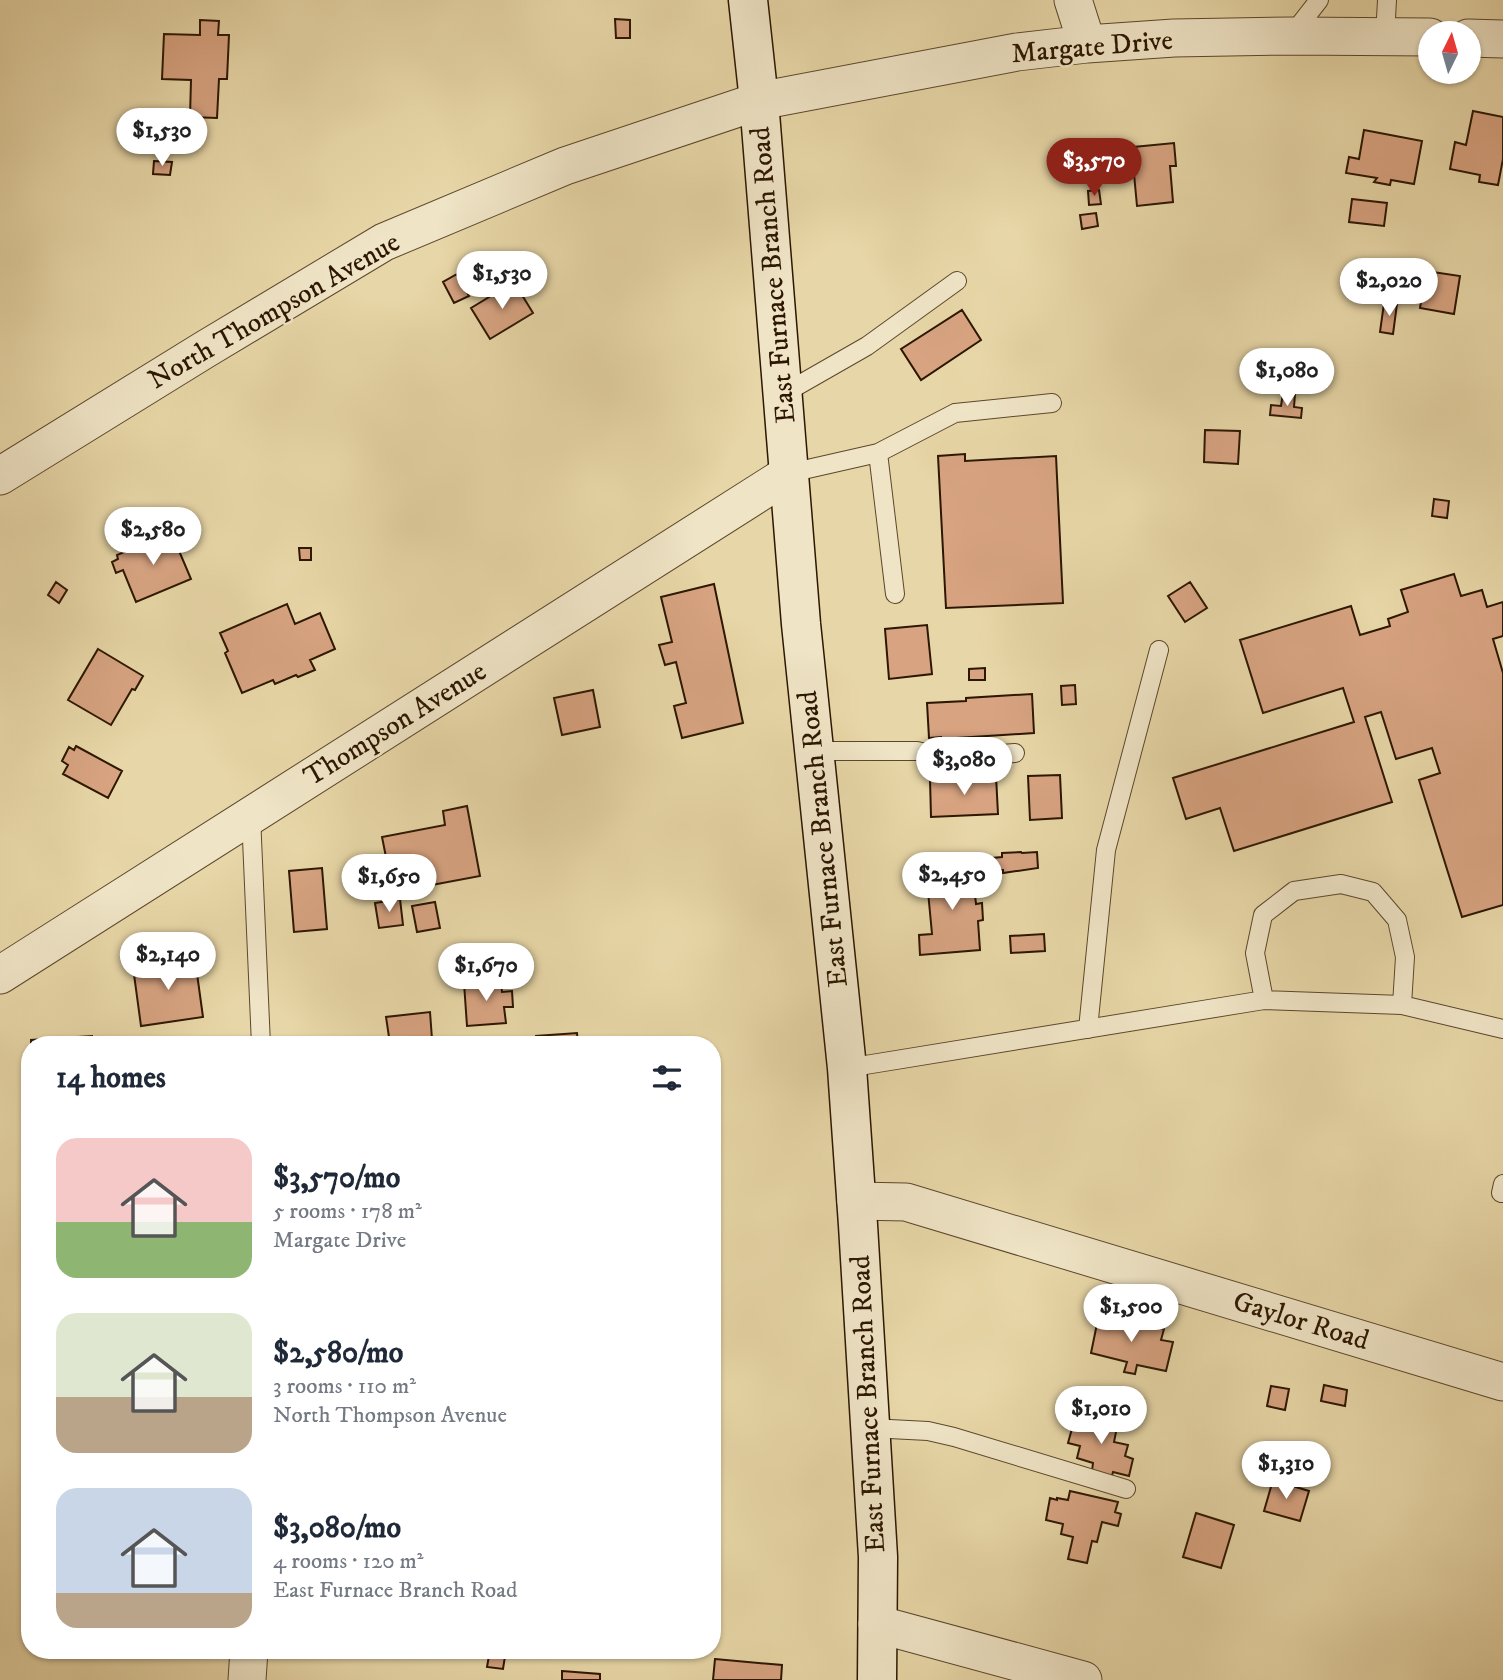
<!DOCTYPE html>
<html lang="en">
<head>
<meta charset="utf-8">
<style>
	:root { --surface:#fff; --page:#f6f6f7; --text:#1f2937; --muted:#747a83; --accent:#8f2418 }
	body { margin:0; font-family:"IM FELL DW Pica",serif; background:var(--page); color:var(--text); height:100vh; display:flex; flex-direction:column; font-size:26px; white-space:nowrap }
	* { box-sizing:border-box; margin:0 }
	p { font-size:23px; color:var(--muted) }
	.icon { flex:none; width:38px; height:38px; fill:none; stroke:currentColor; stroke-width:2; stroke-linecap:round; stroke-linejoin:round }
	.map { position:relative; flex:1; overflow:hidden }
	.drawer { position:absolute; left:21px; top:1036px; width:700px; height:623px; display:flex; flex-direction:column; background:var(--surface); border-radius:28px; box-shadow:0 2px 5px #0004 }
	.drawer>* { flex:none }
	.needle { width:46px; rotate:5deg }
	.tools { position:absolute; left:1418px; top:21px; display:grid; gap:14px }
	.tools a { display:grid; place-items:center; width:63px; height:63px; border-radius:50%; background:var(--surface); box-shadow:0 2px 5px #0004; font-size:35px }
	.price { position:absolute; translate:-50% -60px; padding:0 16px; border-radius:24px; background:#fff; color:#222; font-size:23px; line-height:46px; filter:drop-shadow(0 2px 4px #0008) }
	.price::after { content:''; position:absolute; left:50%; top:42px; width:21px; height:16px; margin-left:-10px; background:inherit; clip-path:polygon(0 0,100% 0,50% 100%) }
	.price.selected { background:var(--accent); color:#fff }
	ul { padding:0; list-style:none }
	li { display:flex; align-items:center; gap:21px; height:175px; padding:0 35px }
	li span { display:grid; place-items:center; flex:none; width:196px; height:140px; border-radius:21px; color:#555 }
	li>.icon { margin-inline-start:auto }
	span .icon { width:84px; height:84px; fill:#fffc; stroke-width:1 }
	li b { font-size:30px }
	h2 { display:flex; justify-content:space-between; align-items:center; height:84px; padding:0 35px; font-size:30px }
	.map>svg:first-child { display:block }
	.building { fill:#d7a381; stroke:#2d1702; stroke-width:2 }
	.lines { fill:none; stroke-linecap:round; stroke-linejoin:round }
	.lane-casing { stroke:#5c472b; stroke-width:20 }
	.street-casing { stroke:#5c472b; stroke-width:39 }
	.secondary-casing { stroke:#2d1702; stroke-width:41 }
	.lane { stroke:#efe4c6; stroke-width:18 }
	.street { stroke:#efe4c6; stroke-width:37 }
	.secondary { stroke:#efe4c6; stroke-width:38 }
	.labels { text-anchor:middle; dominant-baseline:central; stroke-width:5; stroke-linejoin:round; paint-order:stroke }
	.street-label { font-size:28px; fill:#2d1702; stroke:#efe4c6 }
</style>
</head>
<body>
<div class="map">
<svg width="1503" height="1680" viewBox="0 0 1503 1680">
	<rect width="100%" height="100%" fill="#e7d6a7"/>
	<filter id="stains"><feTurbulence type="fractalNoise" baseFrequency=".00286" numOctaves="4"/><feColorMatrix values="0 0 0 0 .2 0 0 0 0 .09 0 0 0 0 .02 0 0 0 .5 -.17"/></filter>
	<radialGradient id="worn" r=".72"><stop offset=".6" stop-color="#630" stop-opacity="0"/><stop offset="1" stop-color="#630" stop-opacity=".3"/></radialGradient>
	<!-- building -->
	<path class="building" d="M615,19L630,20V38H616Z
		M200,20L219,21L218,35H229L227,79H219L217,118L190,117L191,80L162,79L164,34L200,35Z
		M1473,111L1503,117V159L1498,185L1479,182L1480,175L1450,169L1455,142L1466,145Z
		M1364,130L1422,141L1414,184L1391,180L1390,185L1374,182L1377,178L1346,173L1349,157L1359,159Z
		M1174,143L1176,166H1170L1173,202L1137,206L1134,174L1116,176L1113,149Z
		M154,161L172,162L170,175L153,174Z
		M1099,190L1101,204L1089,205L1088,191Z
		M1352,199L1387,203L1384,226L1349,222Z
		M1096,213L1098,226L1082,229L1080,215Z
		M1426,271L1460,276L1454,314L1420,308Z
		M457,274L469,296L454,303L443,282Z
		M514,282L533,313L490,339L471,308Z
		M1384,303L1397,304L1393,334L1380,332Z
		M962,310L981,340L921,380L901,349Z
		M1283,393L1295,394L1294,407L1302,408L1301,418L1270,415L1271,405L1281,406Z
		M1205,430L1240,431L1238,464L1204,462Z
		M965,454V461L1056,456L1063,603L946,608L938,456Z
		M1434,499L1449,501L1447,518L1432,516Z
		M171,532L191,579L136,602L123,570L116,573L112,562L118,559L117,555Z
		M299,548H311V560H300Z
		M1454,574L1461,596L1482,590L1487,607L1503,602V636L1493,639L1503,673V905L1462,917L1419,780L1440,773L1432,748L1396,759L1381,712L1365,717L1392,802L1234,851L1220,808L1186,819L1173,778L1354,722L1343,688L1263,713L1240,640L1351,606L1360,635L1390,626L1388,619L1408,612L1401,590Z
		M56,582L67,590L59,603L48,595Z
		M1190,582L1207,608L1185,622L1168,596Z
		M714,584L743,723L682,738L674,706L686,703L676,662L665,665L659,645L672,642L661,597Z
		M287,604L295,624L320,613L335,649L310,660L315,670L298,677L296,675L275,684L273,680L242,693L225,653L228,651L220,633Z
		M927,625L932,674L889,679L885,629Z
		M98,649L143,676L135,690L132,689L111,725L68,700Z
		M985,668V680H969V669Z
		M1075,685L1076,704L1062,705L1061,686Z
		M593,690L600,727L562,735L554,698Z
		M1032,694L1034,733L957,738L958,747H951L942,748L941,737L929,738L927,703L966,701V698Z
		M76,746L122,771L108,798L63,774L68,765L62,761L69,747L74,750Z
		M1060,775L1062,818L1030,820L1028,776Z
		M996,776L998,814L931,817L930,779Z
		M467,806L480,876L405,890L403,875L390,877L382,837L445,825L443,811Z
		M1021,852L1022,853L1037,852L1038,868L1003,873V870H993L992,858L1002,857V853Z
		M972,866L976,904L982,903L983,920L978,921L980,950L920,955L919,935L932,934L926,870Z
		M322,868L327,929L294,932L289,871Z
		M400,899L403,925L379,928L375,903Z
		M435,902L440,928L417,932L412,906Z
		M1044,934L1045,951L1011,953L1010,936Z
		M195,959L203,1017L141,1026L133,967Z
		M501,980L502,992L512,991L513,1007H504L506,1023L467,1026L464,983Z
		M430,1012L432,1039L390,1044L386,1017Z
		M577,1033L578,1045H536V1036Z
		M92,1036V1045H31V1040Z
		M1099,1314L1164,1329L1161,1340L1173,1342L1166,1371L1137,1365L1135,1374L1124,1372L1127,1362L1091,1353Z
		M1324,1385L1347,1390L1345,1406L1321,1401Z
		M1271,1386L1289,1389L1285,1410L1267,1406Z
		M1086,1415L1118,1422L1114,1442L1128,1445L1125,1456L1133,1459L1129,1476L1113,1472L1112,1476L1092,1471L1093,1463L1077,1458L1080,1446L1068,1443L1073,1425L1083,1427Z
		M1273,1480L1309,1491L1300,1521L1264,1511Z
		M1070,1491L1118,1502L1115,1512L1121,1514L1118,1526L1102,1522L1097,1542L1092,1541L1087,1563L1068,1559L1073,1537L1061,1534L1063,1524L1046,1520L1050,1498L1057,1500V1498L1068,1500Z
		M1196,1513L1234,1525L1221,1568L1183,1557Z
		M490,1650H506L503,1669L487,1667Z
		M715,1659L782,1665L781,1680H713Z
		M562,1671L600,1674V1680H562Z"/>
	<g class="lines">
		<!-- lane casing -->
		<g class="lane-casing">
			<path id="lane" d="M1291,36L1319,0
				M1385,37L1387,0
				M783,394L867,346L957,281
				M878,453L895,594
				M790,473L878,453L955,413L1052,403
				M814,751H917L946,758L1015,753
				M251,816L261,1045
				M1264,1000L1255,953L1263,915L1294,891L1341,884L1373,892L1397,920L1405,957L1402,1005
				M1088,1029L1106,850L1159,650
				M847,1068L1264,1000L1402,1005L1503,1029
				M1503,1184L1501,1193H1503
				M870,1428L928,1431L954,1437L1126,1489"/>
		</g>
		<!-- street casing -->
		<g class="street-casing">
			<path id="street" d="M1073,0L1087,44
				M1468,38L1503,39
				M0,476L204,350L384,242L565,166L759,101L1017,52L1087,44L1174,38L1291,36L1430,37
				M0,975L790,473
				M856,1201L906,1202L1503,1382
				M877,1624L1083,1680
				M247,1680L249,1650"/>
		</g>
		<!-- secondary casing -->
		<g class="secondary-casing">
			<path id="secondary" d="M748,0L759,101L801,624L847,1068L858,1225L878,1557L877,1680"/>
		</g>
		<!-- lane -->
		<use href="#lane" class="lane"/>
		<!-- street -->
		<use href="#street" class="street"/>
		<!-- secondary -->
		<use href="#secondary" class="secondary"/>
	</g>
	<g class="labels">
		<!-- street labels -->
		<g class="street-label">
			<text transform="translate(1092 47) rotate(-5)">Margate Drive</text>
			<text transform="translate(773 275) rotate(-95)">East Furnace Branch Road</text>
			<text transform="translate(274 311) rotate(-30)">North Thompson Avenue</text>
			<text transform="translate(395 724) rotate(-32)">Thompson Avenue</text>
			<text transform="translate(823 839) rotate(-96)">East Furnace Branch Road</text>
			<text transform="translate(1301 1321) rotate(17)">Gaylor Road</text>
			<text transform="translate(868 1404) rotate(-93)">East Furnace Branch Road</text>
		</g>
	</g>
	<rect width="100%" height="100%" filter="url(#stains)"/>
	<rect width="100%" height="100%" fill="url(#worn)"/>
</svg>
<div class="tools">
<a><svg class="needle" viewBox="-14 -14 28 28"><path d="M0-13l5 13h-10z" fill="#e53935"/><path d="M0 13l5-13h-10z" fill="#747a83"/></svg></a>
</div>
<b class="price" style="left:162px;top:168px">$1,530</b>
<b class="price selected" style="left:1094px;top:198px">$3,570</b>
<b class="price" style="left:502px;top:311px">$1,530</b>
<b class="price" style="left:1389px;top:318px">$2,020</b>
<b class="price" style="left:1287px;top:408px">$1,080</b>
<b class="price" style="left:153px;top:567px">$2,580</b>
<b class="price" style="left:964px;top:797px">$3,080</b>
<b class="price" style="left:952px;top:912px">$2,450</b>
<b class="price" style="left:389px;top:914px">$1,650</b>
<b class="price" style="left:168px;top:992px">$2,140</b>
<b class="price" style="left:486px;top:1003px">$1,670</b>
<b class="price" style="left:1131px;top:1344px">$1,500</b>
<b class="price" style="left:1101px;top:1446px">$1,010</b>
<b class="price" style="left:1286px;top:1501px">$1,310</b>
<section class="drawer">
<h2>14 homes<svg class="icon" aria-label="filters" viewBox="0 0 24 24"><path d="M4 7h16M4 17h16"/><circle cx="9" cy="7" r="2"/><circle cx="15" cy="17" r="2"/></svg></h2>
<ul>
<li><span style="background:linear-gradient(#f6c9c9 60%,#8fb573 0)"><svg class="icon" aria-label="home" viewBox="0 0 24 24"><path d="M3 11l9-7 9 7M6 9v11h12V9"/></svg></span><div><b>$3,570/mo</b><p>5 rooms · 178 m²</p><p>Margate Drive</p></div></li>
<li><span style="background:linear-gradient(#dfe7d0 60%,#b9a48a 0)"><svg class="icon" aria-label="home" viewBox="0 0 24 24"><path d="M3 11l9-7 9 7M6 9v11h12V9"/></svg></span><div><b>$2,580/mo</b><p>3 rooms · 110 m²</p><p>North Thompson Avenue</p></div></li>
<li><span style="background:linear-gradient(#c9d6e8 75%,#b9a48a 0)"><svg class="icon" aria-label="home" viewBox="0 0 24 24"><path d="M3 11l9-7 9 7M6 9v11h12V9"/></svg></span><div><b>$3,080/mo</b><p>4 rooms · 120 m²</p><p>East Furnace Branch Road</p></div></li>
</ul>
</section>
</div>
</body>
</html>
